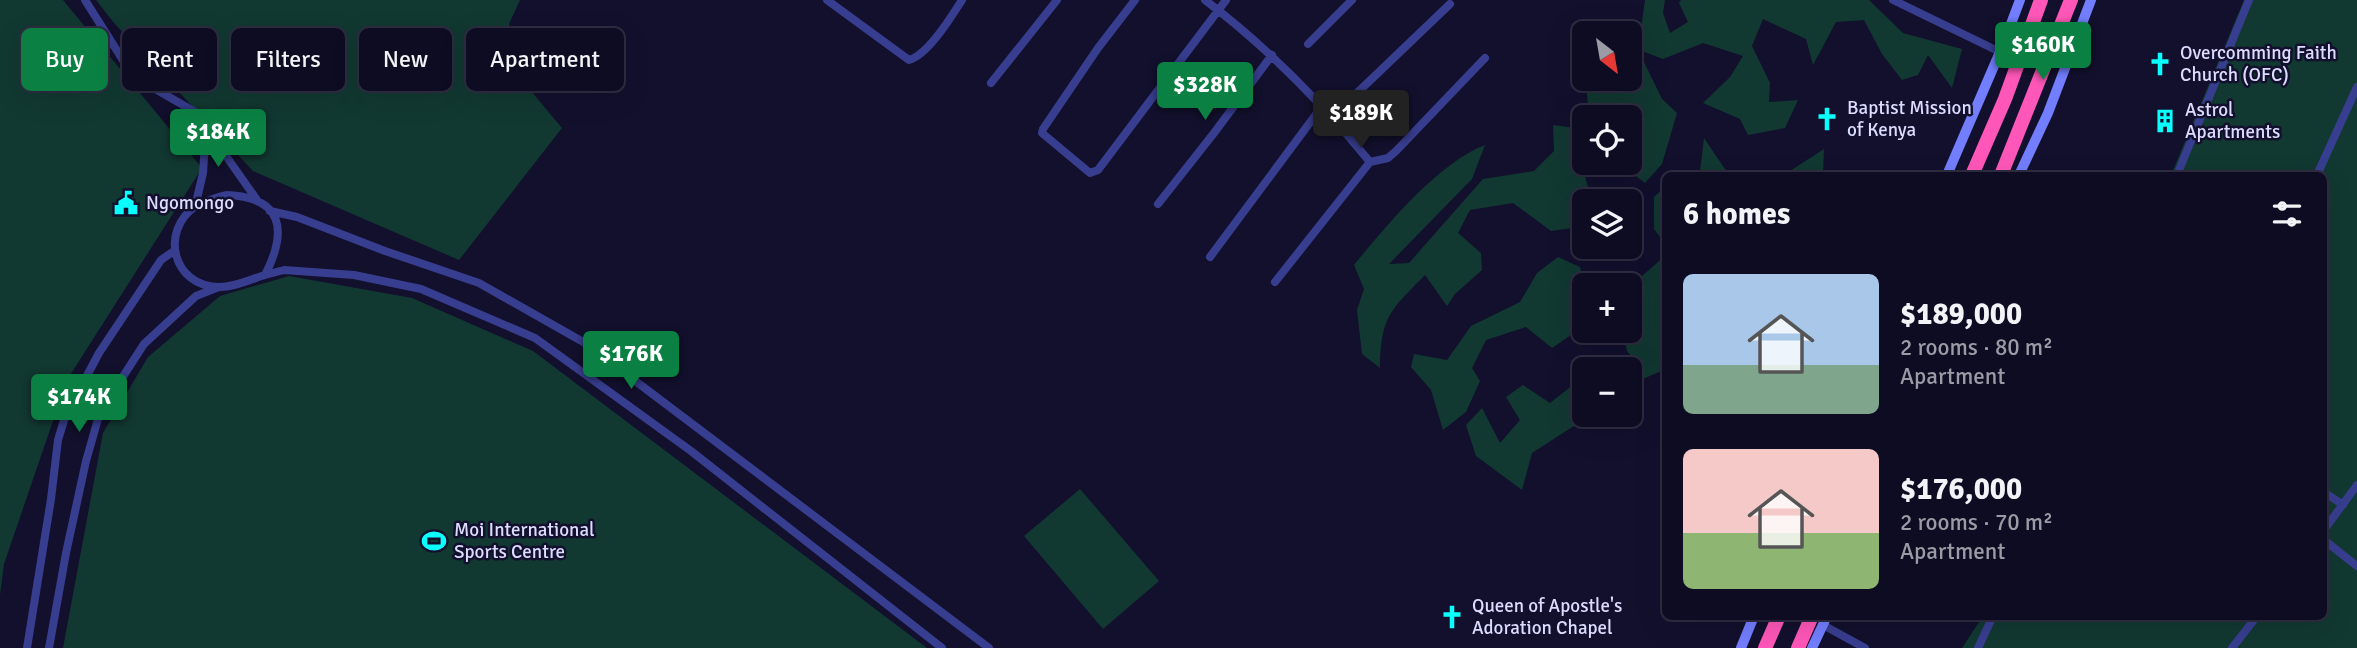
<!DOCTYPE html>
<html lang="en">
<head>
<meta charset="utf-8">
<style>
	:root { --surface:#0e0c22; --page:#17152a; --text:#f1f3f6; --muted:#9b9ba5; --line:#2e2c40; --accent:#0b8043 }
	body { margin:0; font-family:Signika,sans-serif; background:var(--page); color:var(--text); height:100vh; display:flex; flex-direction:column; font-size:26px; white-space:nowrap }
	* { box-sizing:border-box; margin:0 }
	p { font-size:23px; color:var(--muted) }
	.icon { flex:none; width:38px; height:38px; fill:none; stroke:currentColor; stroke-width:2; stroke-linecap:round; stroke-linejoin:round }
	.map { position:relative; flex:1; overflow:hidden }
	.details { position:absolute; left:1662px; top:172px; width:665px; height:448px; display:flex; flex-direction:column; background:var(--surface); border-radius:10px; box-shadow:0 7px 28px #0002,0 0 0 2px var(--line) }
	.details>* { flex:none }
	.top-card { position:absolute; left:21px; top:28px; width:665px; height:63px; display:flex; gap:14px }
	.needle { width:46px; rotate:149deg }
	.controls { position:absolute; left:1572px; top:21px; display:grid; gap:14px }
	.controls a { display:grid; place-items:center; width:70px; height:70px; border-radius:10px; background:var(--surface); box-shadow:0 7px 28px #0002,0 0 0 2px var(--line); font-size:35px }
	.price { position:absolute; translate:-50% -60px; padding:0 16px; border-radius:7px; background:var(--accent); color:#fff; font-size:23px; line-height:46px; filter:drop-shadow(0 2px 4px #0008) }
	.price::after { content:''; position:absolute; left:50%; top:42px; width:21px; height:16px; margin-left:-10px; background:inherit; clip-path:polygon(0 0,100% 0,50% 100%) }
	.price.active { background:#222; color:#fff }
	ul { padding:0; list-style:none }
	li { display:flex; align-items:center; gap:21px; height:175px; padding:0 21px }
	li span { display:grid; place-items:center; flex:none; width:196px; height:140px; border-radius:10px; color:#555 }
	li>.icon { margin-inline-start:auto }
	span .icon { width:84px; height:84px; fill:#fffc; stroke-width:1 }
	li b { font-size:30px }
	h2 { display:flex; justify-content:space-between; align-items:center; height:84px; padding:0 21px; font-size:30px }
	.tag { padding:0 24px; border-radius:10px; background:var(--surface); box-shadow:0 7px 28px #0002,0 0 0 2px var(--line); font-size:24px; line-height:63px }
	.tag.active { background:var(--accent); color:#fff }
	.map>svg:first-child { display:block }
	.green { fill:#123832 }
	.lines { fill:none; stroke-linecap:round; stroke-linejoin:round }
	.street { stroke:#383e8f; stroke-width:8 }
	.secondary { stroke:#737eff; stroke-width:10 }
	.highway { stroke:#ff57b9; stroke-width:14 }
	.labels { text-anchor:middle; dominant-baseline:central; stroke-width:5; stroke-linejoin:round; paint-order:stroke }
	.poi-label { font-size:19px; fill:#dcdcff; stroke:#12102d; text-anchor:start }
</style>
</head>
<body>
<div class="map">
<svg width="2357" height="648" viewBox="0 0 2357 648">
	<rect width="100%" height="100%" fill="#12102d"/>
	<!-- green -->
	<path class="green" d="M0,0H63L202,168L67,380L4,564L0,595Z
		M96,0H520L509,24L521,79L562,128L459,260L253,171L114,23Z
		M1645,0H1665L1663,13L1670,33L1688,22L1679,3L1681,0H1869L1903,33L1962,49L1952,88L1928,55L1918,75L1902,80L1882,54L1864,20L1836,22L1813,65L1806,39L1763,19L1752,46L1770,83L1769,102L1798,100L1785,128L1748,135L1740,119L1703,103L1730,77L1743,56L1703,43L1663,59L1629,46L1641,29Z
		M2244,0H2357V648H1962L1983,616H2324V175H2171Z
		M1644,62L1662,99L1677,113L1662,164L1645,183L1619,163H1629V117H1589L1586,83C1603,77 1613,79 1628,87Z
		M1553,125L1584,129V163H1599L1585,176L1592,201H1584V222L1573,228L1551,231L1513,203L1470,210L1458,233L1481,253L1482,270L1455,294L1447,306L1425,275C1390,311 1381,316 1380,368L1362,354L1357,310L1364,289L1354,265C1386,226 1438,163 1485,145L1472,179L1389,264L1409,263L1483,179L1534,171L1554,151Z
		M1704,138L1729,175H1705L1700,171Z
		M1824,149L1823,175H1786L1790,171Z
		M1666,186V245L1654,229V197Z
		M1666,255V369L1645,378L1629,389L1628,369L1636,362L1627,351L1623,331H1629V285H1622L1635,282Z
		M1558,257L1580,267L1585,285L1584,326L1552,348L1526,327L1486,340L1472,368L1480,381L1466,412L1443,430L1431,390L1411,367L1414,354L1447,360L1471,326L1520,302L1537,273Z
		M289,276L412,298L533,351L927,648H63L103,433L148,357L220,296Z
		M1578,381H1584V415H1591L1532,453L1522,490L1476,456L1466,425L1482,408L1500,443L1520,420L1506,397L1523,385L1550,403Z
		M1080,489L1159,581L1103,629L1024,536Z"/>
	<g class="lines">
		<!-- street -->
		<path class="street" d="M85,0L133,76L195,112L257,200
			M827,0L909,60C928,55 951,17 962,0
			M1135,0L1098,48L1043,129L1042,133L1090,173L1098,170L1226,0
			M1205,0C1267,47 1321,102 1370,162
			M1893,0L2000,52
			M1308,44L1352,0
			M991,83L1057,0
			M1333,116L1450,4
			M2177,175L2249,0
			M2317,175L2357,87
			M226,195C283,197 288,230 265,275C251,279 233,288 218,287C173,286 159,231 196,206C205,201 216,198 226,195Z
			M1158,204L1214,133L1272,55
			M195,207L203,173L206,127
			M270,211L297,217L385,251L479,283L585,343L989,648
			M1210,257L1323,105
			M265,275L284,270L354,275L421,289L535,338L691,451L942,648
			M1275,282L1370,162L1388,158L1396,151L1485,58
			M2324,492L2343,505
			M2324,530L2357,485
			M2324,540L2357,566
			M1823,625L1865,648
			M27,648L51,499L58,440L65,417L99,353L161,260L174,251
			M49,648L66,553L86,461L100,412L144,344L196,296L219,287
			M1978,648L1993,616
			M2232,648L2257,616"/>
		<!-- secondary -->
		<path class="secondary" d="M1947,175L2003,45L2020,0
			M2019,175L2048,113L2091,0
			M1741,648L1754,616
			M1812,648L1827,616"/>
		<!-- highway -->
		<path class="highway" d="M1972,175L2005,99L2041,0
			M2001,175L2071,0
			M1765,648L1779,616
			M1798,648L1812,616"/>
	</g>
	<!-- icons -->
	<defs>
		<g id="church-bare" transform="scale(1.89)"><path d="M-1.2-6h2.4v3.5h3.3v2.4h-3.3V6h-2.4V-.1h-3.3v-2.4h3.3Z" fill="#08fffd" stroke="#12102d" stroke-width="2.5" paint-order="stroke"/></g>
		<g id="building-bare" transform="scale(1.89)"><path d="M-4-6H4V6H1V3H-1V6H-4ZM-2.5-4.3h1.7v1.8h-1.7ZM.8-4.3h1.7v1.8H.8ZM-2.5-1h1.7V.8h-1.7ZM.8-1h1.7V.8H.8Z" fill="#08fffd" stroke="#12102d" stroke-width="2.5" paint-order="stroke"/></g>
		<g id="civic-bare" transform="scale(1.89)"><path d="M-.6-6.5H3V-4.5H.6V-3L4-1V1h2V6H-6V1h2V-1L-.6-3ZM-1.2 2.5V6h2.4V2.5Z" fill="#08fffd" stroke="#12102d" stroke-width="2.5" paint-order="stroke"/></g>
		<g id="stadium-bare" transform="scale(1.89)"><path d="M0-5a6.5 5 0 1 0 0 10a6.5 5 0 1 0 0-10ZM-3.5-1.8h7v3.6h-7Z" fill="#08fffd" stroke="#12102d" stroke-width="2.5" paint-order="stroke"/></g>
	</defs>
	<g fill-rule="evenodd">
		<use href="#church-bare" x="2160" y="64"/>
		<use href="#church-bare" x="1827" y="119"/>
		<use href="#building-bare" x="2165" y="121"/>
		<use href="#civic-bare" x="126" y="203"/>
		<use href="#stadium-bare" x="434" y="541"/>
		<use href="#church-bare" x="1452" y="617"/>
	</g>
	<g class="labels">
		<!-- poi labels -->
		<g class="poi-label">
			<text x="2180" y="53">Overcomming Faith<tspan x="2180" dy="22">Church (OFC)</tspan></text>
			<text x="1847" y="108">Baptist Mission<tspan x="1847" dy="22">of Kenya</tspan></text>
			<text x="2185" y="110">Astrol<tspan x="2185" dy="22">Apartments</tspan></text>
			<text x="146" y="203">Ngomongo</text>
			<text x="454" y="530">Moi International<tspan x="454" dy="22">Sports Centre</tspan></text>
			<text x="1472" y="606">Queen of Apostle's<tspan x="1472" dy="22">Adoration Chapel</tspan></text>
		</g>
	</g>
</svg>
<div class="controls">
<a><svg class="needle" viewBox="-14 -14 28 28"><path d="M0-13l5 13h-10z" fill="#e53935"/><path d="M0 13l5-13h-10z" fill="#9b9ba5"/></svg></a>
<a><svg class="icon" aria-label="locate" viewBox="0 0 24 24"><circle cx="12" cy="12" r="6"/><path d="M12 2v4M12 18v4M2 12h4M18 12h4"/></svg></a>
<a><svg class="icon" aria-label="layers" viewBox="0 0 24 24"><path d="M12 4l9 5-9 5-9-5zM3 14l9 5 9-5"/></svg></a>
<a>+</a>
<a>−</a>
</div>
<b class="price" style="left:2043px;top:82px">$160K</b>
<b class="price" style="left:1205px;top:122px">$328K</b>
<b class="price active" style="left:1361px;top:150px">$189K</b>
<b class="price" style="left:218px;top:169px">$184K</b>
<b class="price" style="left:631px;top:391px">$176K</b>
<b class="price" style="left:79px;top:434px">$174K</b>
<div class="top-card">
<a class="tag active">Buy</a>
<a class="tag">Rent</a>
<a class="tag">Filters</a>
<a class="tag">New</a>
<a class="tag">Apartment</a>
</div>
<section class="details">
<h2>6 homes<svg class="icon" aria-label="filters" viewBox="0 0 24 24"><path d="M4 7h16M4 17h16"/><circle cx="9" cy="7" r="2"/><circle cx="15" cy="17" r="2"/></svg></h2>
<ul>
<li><span style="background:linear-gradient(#a9c7e8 65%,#7fa58c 0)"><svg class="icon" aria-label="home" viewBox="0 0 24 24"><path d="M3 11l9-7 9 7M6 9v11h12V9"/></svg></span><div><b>$189,000</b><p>2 rooms · 80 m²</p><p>Apartment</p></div></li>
<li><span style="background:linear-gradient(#f6c9c9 60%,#8fb573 0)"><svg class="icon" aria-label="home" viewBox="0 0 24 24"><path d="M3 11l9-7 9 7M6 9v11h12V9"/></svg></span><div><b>$176,000</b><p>2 rooms · 70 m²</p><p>Apartment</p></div></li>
</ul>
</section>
</div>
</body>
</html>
